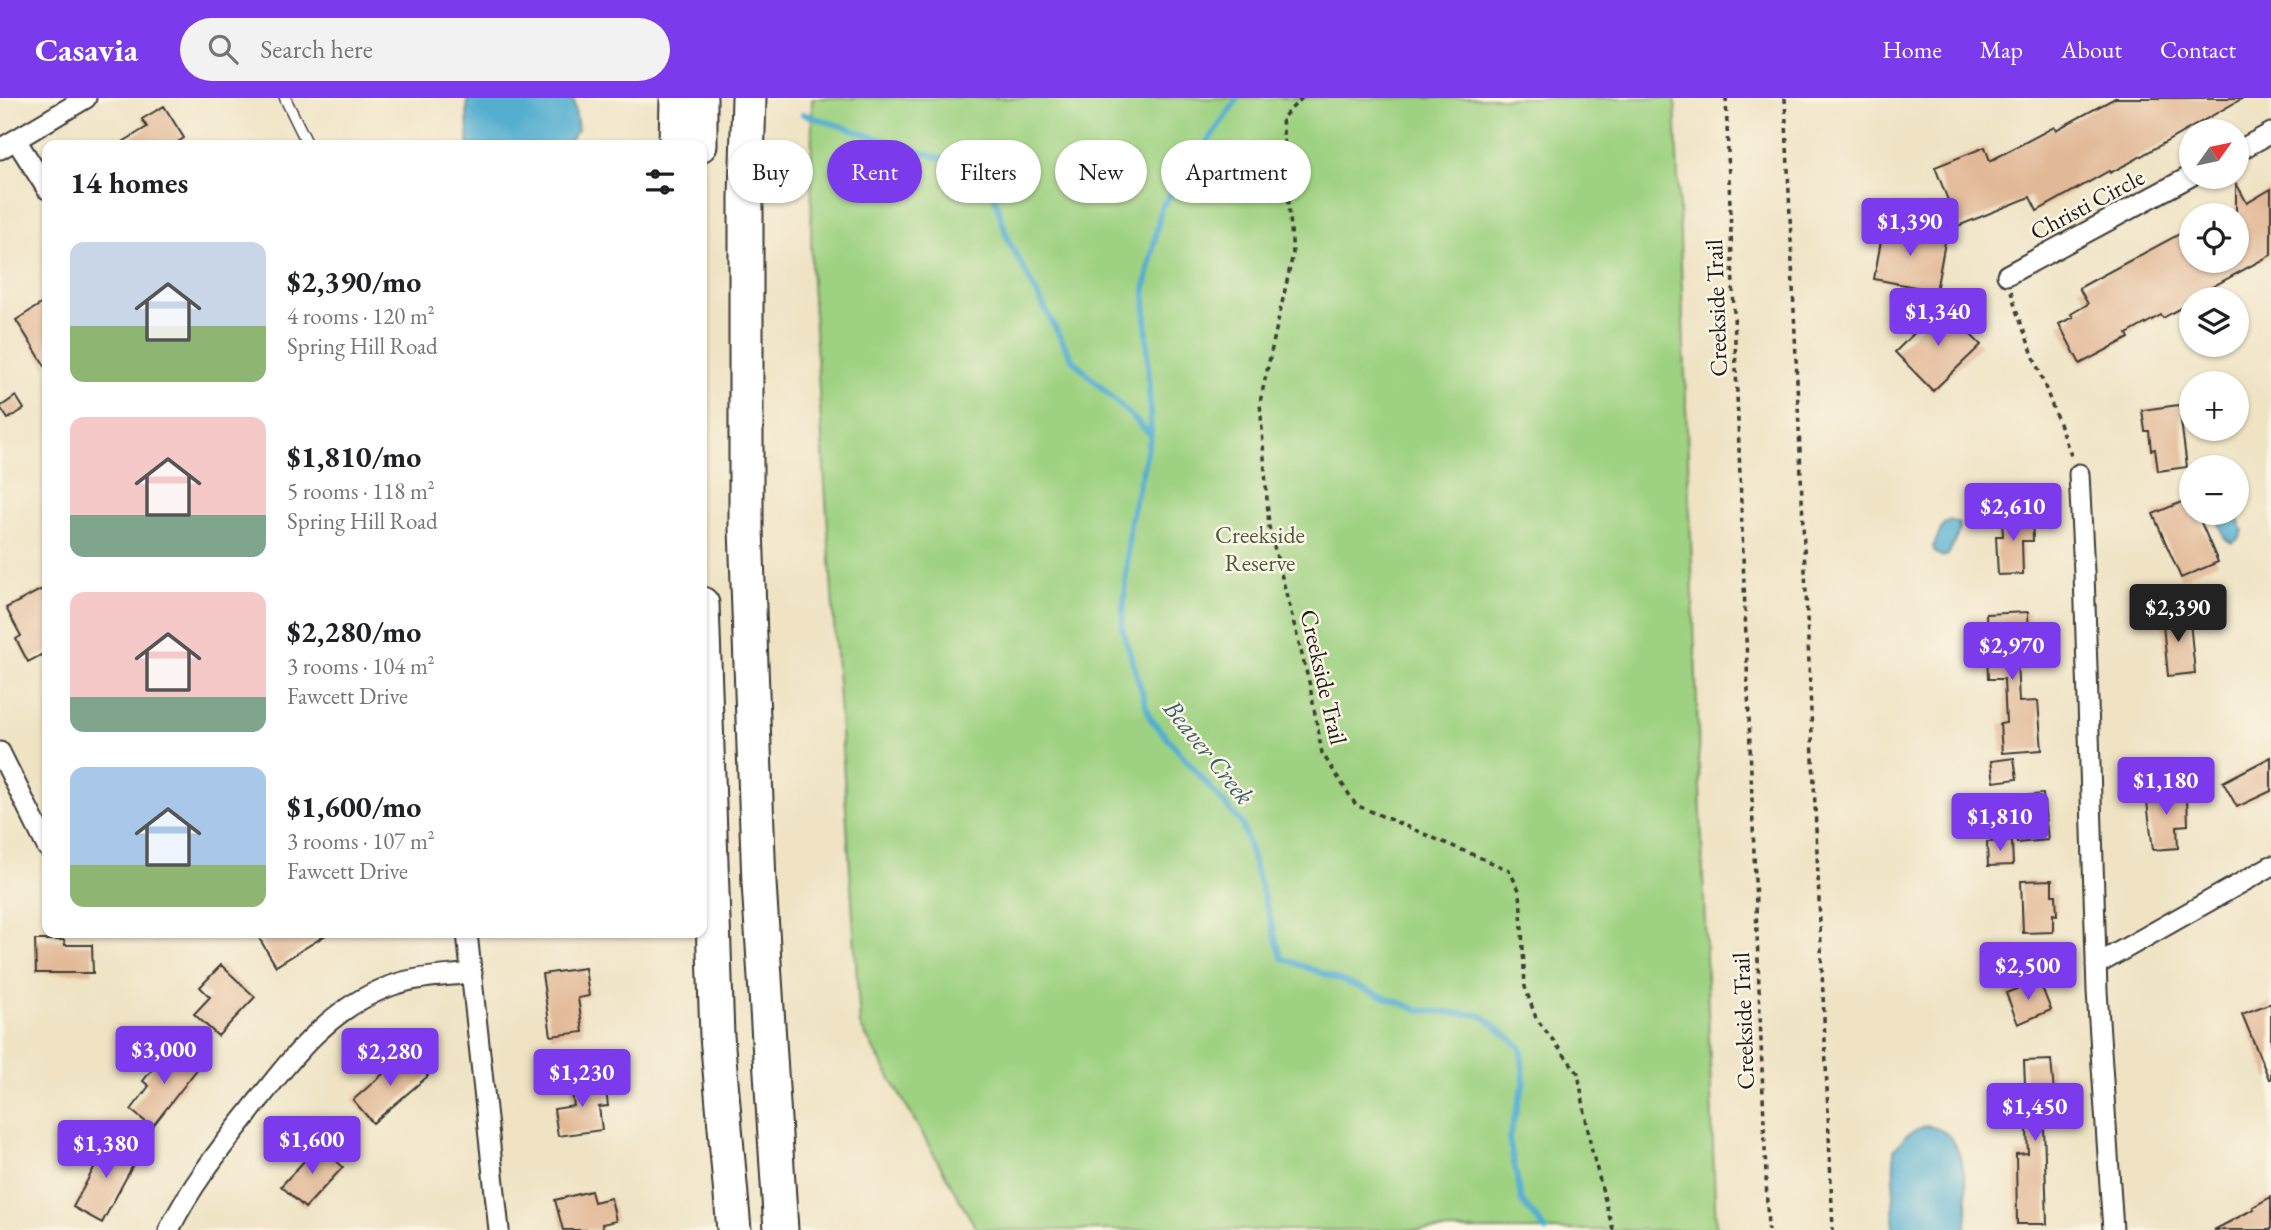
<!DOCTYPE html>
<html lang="en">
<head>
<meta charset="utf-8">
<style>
	:root { --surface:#fff; --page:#f2f2f2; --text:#202124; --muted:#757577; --accent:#7c3aed }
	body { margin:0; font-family:"EB Garamond",serif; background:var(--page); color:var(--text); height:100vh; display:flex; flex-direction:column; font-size:26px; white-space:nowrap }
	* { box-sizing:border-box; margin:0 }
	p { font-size:23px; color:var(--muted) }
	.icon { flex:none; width:38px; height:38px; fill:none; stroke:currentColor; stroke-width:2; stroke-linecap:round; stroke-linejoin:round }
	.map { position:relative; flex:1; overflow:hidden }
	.panel { position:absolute; left:42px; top:42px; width:665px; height:798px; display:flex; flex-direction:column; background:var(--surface); border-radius:14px; box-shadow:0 2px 5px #0004 }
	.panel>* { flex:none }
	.guide { position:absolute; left:728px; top:42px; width:665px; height:63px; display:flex; gap:14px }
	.needle { width:46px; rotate:57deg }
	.fabs { position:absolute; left:2179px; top:21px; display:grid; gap:14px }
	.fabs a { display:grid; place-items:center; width:70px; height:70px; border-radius:50%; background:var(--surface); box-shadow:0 2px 5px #0004; font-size:35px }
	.price { position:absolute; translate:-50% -60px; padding:0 16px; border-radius:7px; background:var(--accent); color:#fff; font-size:23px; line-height:46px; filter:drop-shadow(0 2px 4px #0008) }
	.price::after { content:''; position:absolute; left:50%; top:42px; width:21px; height:16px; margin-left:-10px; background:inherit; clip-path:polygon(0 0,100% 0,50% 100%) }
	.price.active { background:#222; color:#fff }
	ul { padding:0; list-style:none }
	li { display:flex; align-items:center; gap:21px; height:175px; padding:0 28px }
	li span { display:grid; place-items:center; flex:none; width:196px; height:140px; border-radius:14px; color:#555 }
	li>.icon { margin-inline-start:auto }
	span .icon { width:84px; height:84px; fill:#fffc; stroke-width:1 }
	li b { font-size:30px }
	h2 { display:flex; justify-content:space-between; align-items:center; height:84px; padding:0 28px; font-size:30px }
	.pill { padding:0 24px; border-radius:32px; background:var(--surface); box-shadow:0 2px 5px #0004; font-size:24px; line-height:63px }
	.pill.active { background:var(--accent); color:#fff }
	header { display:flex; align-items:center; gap:42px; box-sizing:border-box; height:98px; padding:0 35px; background:var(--accent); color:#fff }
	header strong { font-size:33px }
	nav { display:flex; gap:38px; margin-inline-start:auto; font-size:24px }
	.search { width:490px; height:63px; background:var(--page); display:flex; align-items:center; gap:18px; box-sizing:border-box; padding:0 24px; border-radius:38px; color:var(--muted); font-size:26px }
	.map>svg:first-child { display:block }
	.green { fill:#9ed181; stroke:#5d764e; stroke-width:2 }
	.water { fill:#52aed0; stroke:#376576; stroke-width:2 }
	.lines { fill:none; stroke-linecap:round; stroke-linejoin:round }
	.stream { stroke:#52aed0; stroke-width:6 }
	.building { fill:#e2b997 }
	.service-casing { stroke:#3c3a35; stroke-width:13 }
	.minor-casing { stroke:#3c3a35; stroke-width:23 }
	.motorway-casing { stroke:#3c3a35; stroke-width:37 }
	.path { stroke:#3c3a35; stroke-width:3.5; stroke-dasharray:5 5; stroke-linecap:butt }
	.service { stroke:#fff; stroke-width:10 }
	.minor { stroke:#fff; stroke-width:19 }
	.motorway { stroke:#fff; stroke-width:33 }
	.labels { text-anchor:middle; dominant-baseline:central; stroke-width:5; stroke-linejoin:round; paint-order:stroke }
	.street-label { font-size:24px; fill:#1c1c1c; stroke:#fcf5e5 }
	.park-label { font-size:24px; fill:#4a5b3f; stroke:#fcf5e5 }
	.water-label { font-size:26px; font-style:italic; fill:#345e6d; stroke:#fcf5e5 }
</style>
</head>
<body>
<header>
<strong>Casavia</strong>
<div class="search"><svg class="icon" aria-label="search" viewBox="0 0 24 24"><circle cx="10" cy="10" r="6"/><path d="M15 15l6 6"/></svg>Search here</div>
<nav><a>Home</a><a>Map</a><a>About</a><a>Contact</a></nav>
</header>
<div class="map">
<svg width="2271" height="1132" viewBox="0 0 2271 1132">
	<rect width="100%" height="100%" fill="#fcf5e5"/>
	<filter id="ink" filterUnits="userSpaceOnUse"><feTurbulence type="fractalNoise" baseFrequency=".0143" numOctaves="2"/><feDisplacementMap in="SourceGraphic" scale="14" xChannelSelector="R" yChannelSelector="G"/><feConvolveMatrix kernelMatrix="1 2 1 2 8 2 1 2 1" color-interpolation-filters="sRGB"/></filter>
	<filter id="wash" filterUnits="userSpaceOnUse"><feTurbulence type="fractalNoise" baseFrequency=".00686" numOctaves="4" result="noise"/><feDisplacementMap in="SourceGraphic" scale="28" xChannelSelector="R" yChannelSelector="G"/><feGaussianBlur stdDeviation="1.57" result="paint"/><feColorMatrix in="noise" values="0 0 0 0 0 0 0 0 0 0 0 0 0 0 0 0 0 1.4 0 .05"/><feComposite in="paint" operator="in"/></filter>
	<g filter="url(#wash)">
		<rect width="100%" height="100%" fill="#efe3c4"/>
		<!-- green -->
		<path class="green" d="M812,0H1675L1716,1132H977L860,927L811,170Z"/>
		<!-- water -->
		<path class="water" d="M467,0H570L574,3L578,32L565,47H468Z
			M2215,415H2235L2243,433L2240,440L2232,445L2225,441Z
			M1950,422L1959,426V434L1948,457L1943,459L1935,455L1933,449L1943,427Z
			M1926,1027C1931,1029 1938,1030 1942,1033C1966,1046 1971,1108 1965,1132H1893L1894,1052L1906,1037Z"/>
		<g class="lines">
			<!-- stream -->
			<path class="stream" d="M1238,0L1161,110L1145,191L1151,337L1130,425L1122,529L1150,620L1242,726L1282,860L1419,912L1481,917L1521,949L1524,983L1509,1041L1522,1104L1546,1132
				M803,16L987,75L1008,142L1072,261L1151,337"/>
		</g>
		<g id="blocks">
			<!-- building -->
			<path class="building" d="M2115,0H2243L2127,66L2110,75L2109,73L2037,113L2030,99L1958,128L1935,69L1985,49L1990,63L2054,29L2056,32Z
				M164,8L184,40L173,47H118L147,29L142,21Z
				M2236,85L2247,105L2271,91V157L2186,203L2188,206L2163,220L2161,217L2127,236L2129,240L2080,266L2059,226L2073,219L2071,216L2088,206L2079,190L2185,133L2191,145V163H2236Z
				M1884,127L1946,139L1936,193L1874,181Z
				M47,202V271L16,222Z
				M1942,208L1981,247L1933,293L1895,254Z
				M16,298L24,311L8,321L0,309Z
				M2179,307L2187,369L2158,373L2155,351L2151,352L2149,333H2145L2142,312Z
				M2191,400V415H2197L2218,464L2181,480L2153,416Z
				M2032,416L2033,443H2022L2023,476L1998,477L1996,438H2003L2002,417Z
				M42,491L47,501V554L28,564L16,541L21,538L6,510Z
				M2189,513L2195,575L2168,578L2162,516Z
				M2028,514L2029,539H2016L2019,604L2038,603L2042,652L2002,655L2000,626L2006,625L2004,581H1988L1986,516Z
				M2271,659V693L2237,709L2223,684Z
				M2014,660L2017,681L1994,684L1991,663Z
				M2175,690L2176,700L2187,699L2188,727L2177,728L2178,750L2153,752L2147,704H2151L2149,691Z
				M2043,696L2048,742L2017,745L2012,699Z
				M2012,743L2013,767L1988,768L1987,744Z
				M2052,782V797H2056L2057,817L2053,816V834L2023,835L2021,783Z
				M256,835H329L276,868Z
				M35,842H64L65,847H92L93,875H36Z
				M221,867L255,899L218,938L194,916L210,899L200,889Z
				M585,870L589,898L578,900L583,934L551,938L542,876Z
				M2039,882L2051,912L2018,926L2006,895Z
				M2271,905V981H2269L2242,916Z
				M171,948L198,970L152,1029L131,1012L149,988L143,983Z
				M407,955L428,978L373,1025L353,1002Z
				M2051,962L2057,1027L2044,1028L2047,1126H2017L2016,1056L2028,1055L2024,963Z
				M595,980L597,994L606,992L608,1008L599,1009L602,1032L558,1038L554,1011L574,1008L570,983Z
				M110,1040L139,1056L102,1125L73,1109Z
				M319,1047L343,1069L305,1110L281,1088Z
				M591,1093L594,1104L611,1100L616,1123L602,1126L603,1132H563L555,1102Z
				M2271,1099V1132H2214L2254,1111L2253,1109Z"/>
		</g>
	</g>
	<g filter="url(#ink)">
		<use href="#blocks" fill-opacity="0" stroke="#3c3a35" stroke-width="2"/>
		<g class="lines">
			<!-- service casing -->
			<g class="service-casing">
				<path id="service" d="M285,0L308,47"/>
			</g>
			<!-- minor casing -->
			<g class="minor-casing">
				<path id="minor" d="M16,42L47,91
					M0,51L86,0
					M2236,54L2271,35
					M2007,177L2191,78
					M2079,376L2084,474L2097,893L2113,1132
					M0,654L47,749
					M467,835L499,1132
					M2096,867L2271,768
					M169,1132C189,1091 219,1052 247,1017C291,961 331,904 403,884C426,878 449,878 472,875"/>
			</g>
			<!-- motorway casing -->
			<g class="motorway-casing">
				<path id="motorway" d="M749,0L746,99V430L759,785L781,1132
					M676,47L677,0
					M700,47V0
					M702,506L717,938L734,1132"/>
			</g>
			<!-- path -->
			<path class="path" d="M1302,0L1282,20L1293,156L1260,304L1269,429L1310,588L1322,655L1356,707L1509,772L1520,794L1525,889L1536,920L1578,975L1591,1049L1613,1132
				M1726,0L1768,1132
				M1785,0L1833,1132
				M2011,193L2016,212L2072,360"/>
			<!-- service -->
			<use href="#service" class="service"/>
			<!-- minor -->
			<use href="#minor" class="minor"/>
			<!-- motorway -->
			<use href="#motorway" class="motorway"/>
		</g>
	</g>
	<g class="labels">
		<!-- street labels -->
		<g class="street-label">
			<text transform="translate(2087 106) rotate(-28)">Christi Circle</text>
			<text transform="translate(1716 210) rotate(-92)">Creekside Trail</text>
			<text transform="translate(1324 579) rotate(77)">Creekside Trail</text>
			<text transform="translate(1743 923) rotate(-92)">Creekside Trail</text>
		</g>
		<!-- park labels -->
		<g class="park-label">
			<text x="1260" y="436">Creekside<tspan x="1260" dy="28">Reserve</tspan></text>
		</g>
		<!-- water labels -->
		<g class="water-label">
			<text transform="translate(1209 654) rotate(51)">Beaver Creek</text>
		</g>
	</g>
</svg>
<div class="fabs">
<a><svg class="needle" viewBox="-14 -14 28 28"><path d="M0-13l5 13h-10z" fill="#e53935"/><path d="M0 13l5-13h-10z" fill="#757577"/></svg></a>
<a><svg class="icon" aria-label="locate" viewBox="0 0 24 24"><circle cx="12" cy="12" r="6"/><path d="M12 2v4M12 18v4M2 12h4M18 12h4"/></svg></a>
<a><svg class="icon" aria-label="layers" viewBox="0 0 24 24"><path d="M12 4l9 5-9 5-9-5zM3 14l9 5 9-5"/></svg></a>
<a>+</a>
<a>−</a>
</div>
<b class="price" style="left:1910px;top:160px">$1,390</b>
<b class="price" style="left:1938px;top:250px">$1,340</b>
<b class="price" style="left:2013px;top:445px">$2,610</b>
<b class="price active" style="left:2178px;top:546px">$2,390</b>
<b class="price" style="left:2012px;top:584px">$2,970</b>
<b class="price" style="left:2166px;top:719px">$1,180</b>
<b class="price" style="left:2000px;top:755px">$1,810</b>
<b class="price" style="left:2028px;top:904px">$2,500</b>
<b class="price" style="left:164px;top:988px">$3,000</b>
<b class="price" style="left:390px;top:990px">$2,280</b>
<b class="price" style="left:582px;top:1011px">$1,230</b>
<b class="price" style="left:2035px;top:1045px">$1,450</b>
<b class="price" style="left:312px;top:1078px">$1,600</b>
<b class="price" style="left:106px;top:1082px">$1,380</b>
<div class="guide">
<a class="pill">Buy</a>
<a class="pill active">Rent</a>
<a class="pill">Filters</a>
<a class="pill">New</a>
<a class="pill">Apartment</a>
</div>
<section class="panel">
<h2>14 homes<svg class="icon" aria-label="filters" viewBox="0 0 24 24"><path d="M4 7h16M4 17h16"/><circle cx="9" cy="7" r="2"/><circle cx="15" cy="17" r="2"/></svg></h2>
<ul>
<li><span style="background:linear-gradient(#c9d6e8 60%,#8fb573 0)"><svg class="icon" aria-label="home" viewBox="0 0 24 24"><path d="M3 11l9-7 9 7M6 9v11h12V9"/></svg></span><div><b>$2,390/mo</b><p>4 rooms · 120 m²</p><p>Spring Hill Road</p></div></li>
<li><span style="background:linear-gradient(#f6c9c9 70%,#7fa58c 0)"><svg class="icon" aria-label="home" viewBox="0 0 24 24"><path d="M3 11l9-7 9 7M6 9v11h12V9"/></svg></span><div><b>$1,810/mo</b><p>5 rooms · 118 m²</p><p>Spring Hill Road</p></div></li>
<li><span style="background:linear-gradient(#f6c9c9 75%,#7fa58c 0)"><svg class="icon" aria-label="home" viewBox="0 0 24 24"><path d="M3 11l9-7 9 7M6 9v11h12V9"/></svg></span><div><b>$2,280/mo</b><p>3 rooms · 104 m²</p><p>Fawcett Drive</p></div></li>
<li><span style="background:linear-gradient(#a9c7e8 70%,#8fb573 0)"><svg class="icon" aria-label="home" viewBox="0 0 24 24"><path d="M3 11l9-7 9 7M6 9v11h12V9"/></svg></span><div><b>$1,600/mo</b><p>3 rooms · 107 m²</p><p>Fawcett Drive</p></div></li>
</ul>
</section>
</div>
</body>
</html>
